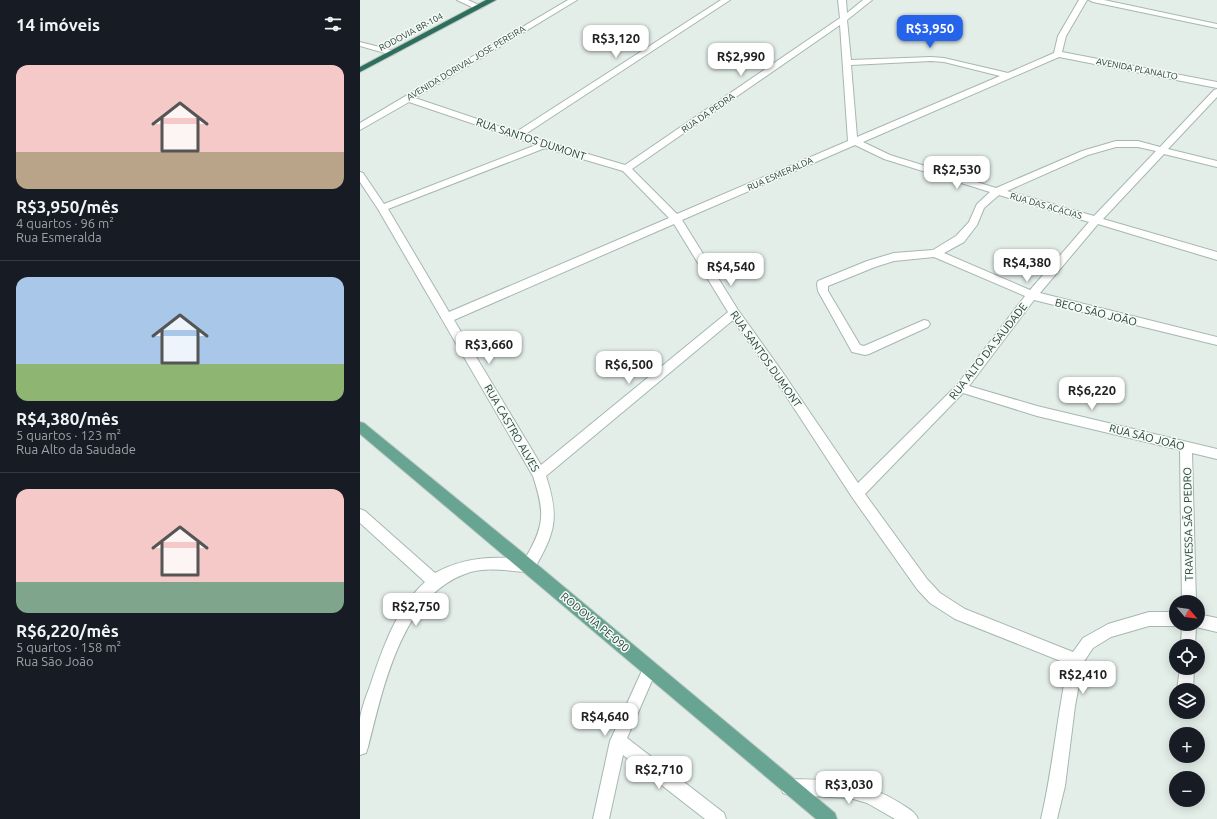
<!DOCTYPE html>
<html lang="pt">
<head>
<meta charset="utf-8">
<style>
	:root { --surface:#171b24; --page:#20242c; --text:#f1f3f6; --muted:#9ea1a6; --line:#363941; --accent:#2563eb }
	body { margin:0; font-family:Ubuntu,sans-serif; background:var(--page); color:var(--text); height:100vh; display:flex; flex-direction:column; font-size:15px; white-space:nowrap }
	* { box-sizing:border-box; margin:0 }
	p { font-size:13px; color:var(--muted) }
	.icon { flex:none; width:22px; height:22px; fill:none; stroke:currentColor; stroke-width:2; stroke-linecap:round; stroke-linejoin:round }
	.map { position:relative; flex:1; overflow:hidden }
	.drawer { display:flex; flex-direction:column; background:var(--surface); width:360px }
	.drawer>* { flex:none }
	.needle { width:26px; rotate:119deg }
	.buttons { position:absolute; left:809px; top:595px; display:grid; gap:8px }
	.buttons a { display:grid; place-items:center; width:36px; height:36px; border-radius:50%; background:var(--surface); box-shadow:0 2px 10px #0003; font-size:20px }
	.price { position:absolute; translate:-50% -34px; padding:0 9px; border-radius:8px; background:#fff; color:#222; font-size:13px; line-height:26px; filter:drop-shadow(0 1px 2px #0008) }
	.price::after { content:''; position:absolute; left:50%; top:24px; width:12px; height:9px; margin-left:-6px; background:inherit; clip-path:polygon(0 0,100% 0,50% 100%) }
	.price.current { background:var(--accent); color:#fff }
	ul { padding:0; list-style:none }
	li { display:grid; align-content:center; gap:8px; height:212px; padding:0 16px }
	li+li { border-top:1px solid var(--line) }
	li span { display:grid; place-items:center; height:124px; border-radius:12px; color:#555 }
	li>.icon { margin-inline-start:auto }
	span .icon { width:72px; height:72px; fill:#fffc; stroke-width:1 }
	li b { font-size:17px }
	h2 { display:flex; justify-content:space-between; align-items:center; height:48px; padding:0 16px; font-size:17px }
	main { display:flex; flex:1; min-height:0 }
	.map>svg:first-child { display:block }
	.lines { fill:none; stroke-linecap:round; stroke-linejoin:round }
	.minor-casing { stroke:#a6b7b0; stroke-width:2 }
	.major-casing { stroke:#c1cac7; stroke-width:2 }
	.highway-casing { stroke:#c1cac7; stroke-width:2 }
	.minor { fill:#fff; fill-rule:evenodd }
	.major { fill:#67a592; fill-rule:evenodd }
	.highway { fill:#2d6e5d; fill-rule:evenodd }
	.labels { text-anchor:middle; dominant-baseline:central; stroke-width:3; stroke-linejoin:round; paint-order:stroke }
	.far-street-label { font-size:9px; fill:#234137; stroke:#f5faf7 }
	.street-label { font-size:11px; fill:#234137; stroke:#f5faf7 }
</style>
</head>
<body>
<main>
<section class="drawer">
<h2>14 imóveis<svg class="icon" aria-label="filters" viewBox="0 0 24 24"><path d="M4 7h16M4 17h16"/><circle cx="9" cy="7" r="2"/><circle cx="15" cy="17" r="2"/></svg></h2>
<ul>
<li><span style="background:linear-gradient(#f6c9c9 70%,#b9a48a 0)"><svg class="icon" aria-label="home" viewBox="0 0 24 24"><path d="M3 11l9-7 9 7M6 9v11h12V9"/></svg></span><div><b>R$3,950/mês</b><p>4 quartos · 96 m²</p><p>Rua Esmeralda</p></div></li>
<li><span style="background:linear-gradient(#a9c7e8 70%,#8fb573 0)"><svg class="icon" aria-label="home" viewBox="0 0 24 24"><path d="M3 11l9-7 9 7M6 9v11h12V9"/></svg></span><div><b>R$4,380/mês</b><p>5 quartos · 123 m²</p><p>Rua Alto da Saudade</p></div></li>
<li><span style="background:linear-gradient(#f6c9c9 75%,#7fa58c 0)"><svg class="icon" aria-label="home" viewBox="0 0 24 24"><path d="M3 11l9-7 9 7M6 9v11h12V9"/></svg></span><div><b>R$6,220/mês</b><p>5 quartos · 158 m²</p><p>Rua São João</p></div></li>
</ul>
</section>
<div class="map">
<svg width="857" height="819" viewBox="0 0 857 819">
	<rect width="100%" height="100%" fill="#e4eee9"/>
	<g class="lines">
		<!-- minor casing -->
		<g class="minor-casing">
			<path id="minor" d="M97,0H108L123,7L119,9H116Z
				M208,0H217L55,98L156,132L361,0H370L164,135L265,165L480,18L478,0H486L487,13L503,0H512L487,20L491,60L571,57L584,58L648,73L694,53L698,36L719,0H727L706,36L702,52L857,82V88L699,57L503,142L530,155L636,188L722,151L756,141H778L800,147L854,90L857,89V97L808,149L857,161V167L804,154L743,219L857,252V260L738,224L680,293L857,337V345L674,300L609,386L677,406L857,449V459L832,453L836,602H822L820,450L677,416L603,393L505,494L567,579L580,593L605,609L713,652L723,638L748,624L789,612H816V624H821L816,626H789L751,637L733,648L723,663L715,706L705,786L697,819H681C693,768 697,716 708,664L595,619L570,603L557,589L492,497L413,376L373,320L186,476C200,519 195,533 173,571L168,572C148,571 124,566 105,574C41,597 23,689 8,747L6,753L0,755C0,743 0,730 0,718C2,707 6,696 10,686C22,650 36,608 65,582L0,523V509L5,511L75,573C104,557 132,556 165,559C185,525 185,513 173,476L18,209L0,182V172L3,173L24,204L176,145L49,102L0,130V123ZM480,25L488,141L317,214L272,169ZM571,61L584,62L640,76L497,137L491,65ZM495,145L524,159L630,192L617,204L609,222L596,236L573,250L534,253L507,261L458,281L457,284L458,291L492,352L505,355L509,354L568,327L570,324L568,321L564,320L504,346L500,345L468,291V286L515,267L534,261L574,257L665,296L597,385L498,483L421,370L378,310L322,220ZM756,147H778L796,151L734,216L647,191L728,155ZM185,148L263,171L309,218L89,312L28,209ZM639,195L729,222L670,290L584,253L604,242L617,225L624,208ZM314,224L368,312L181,465L94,320Z
				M729,0H744L857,24V28L733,2Z
				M0,42L35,51L36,53L32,55L0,46Z
				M838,614L857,618V632L836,627L835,646H821L822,624H838Z
				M290,662L295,664L297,669L267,738L364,813L366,819H345L263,755L249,819H233L250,741L285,664Z
				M820,668H834L833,690H817Z
				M429,779C473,780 501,779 540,803C547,808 555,811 558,819H535L507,803L490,798L429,795L423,793L421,787L423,781Z"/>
		</g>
		<!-- major casing -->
		<g class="major-casing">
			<path id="major" d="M0,422L4,423L173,561L475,813L477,819H456L0,434Z"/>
		</g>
		<!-- highway casing -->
		<g class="highway-casing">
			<path id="highway" d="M126,0H136L0,72V67Z"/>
		</g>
		<!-- minor -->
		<use href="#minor" class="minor"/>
		<!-- major -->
		<use href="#major" class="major"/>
		<!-- highway -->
		<use href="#highway" class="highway"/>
	</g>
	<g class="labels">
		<!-- far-street labels -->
		<g class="far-street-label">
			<text transform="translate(51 32) rotate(-28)">RODOVIA BR-104</text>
			<text transform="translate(106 63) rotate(-31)">AVENIDA DORIVAL JOSE PEREIRA</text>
			<text transform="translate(777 69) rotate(11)">AVENIDA PLANALTO</text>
			<text transform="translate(348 113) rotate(-35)">RUA DA PEDRA</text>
			<text transform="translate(420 174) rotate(-24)">RUA ESMERALDA</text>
			<text transform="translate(686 206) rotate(16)">RUA DAS ACÁCIAS</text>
		</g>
		<!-- street labels -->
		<g class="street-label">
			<text transform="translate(171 139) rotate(18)">RUA SANTOS DUMONT</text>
			<text transform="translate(736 312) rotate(14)">BECO SÃO JOÃO</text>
			<text transform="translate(628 351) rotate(-52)">RUA ALTO DA SAUDADE</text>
			<text transform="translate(406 359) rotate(55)">RUA SANTOS DUMONT</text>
			<text transform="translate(152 428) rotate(60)">RUA CASTRO ALVES</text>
			<text transform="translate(787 437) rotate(14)">RUA SÃO JOÃO</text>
			<text transform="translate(828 524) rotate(-91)">TRAVESSA SÃO PEDRO</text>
			<text transform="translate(235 622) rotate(40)">RODOVIA PE-090</text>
		</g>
	</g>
</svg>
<div class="buttons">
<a><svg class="needle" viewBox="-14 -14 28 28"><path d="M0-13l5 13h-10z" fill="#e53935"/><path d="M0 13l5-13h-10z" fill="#9ea1a6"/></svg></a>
<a><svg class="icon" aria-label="locate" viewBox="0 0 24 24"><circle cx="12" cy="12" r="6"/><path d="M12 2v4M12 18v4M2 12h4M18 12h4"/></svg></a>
<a><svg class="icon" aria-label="layers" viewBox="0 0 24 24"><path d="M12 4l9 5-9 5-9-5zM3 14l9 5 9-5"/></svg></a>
<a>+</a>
<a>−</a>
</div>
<b class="price current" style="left:570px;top:49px">R$3,950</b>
<b class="price" style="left:256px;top:59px">R$3,120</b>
<b class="price" style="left:381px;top:77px">R$2,990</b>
<b class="price" style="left:597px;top:190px">R$2,530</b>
<b class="price" style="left:667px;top:283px">R$4,380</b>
<b class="price" style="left:371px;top:287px">R$4,540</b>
<b class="price" style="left:129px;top:365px">R$3,660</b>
<b class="price" style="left:269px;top:385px">R$6,500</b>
<b class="price" style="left:732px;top:411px">R$6,220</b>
<b class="price" style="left:56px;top:627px">R$2,750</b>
<b class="price" style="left:723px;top:695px">R$2,410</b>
<b class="price" style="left:245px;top:737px">R$4,640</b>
<b class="price" style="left:299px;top:790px">R$2,710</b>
<b class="price" style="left:489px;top:805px">R$3,030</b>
</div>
</main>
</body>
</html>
